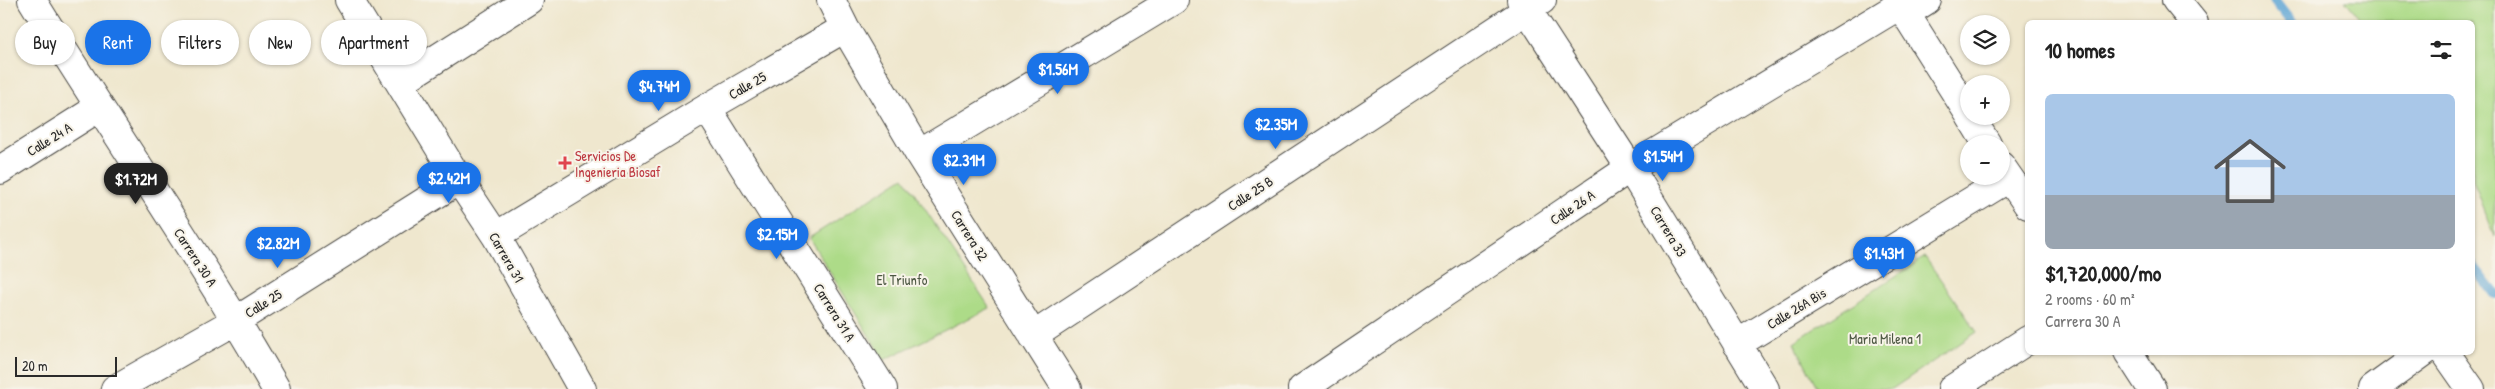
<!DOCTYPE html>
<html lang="en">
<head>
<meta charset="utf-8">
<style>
	:root { --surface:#fff; --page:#f6f6f6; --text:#222; --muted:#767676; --accent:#1a73e8 }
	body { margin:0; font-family:"Patrick Hand",sans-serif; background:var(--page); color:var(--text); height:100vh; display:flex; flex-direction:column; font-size:19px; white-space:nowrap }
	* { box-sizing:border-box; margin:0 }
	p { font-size:16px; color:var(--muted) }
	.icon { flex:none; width:28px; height:28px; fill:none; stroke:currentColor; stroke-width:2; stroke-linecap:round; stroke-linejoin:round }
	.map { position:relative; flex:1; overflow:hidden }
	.details { position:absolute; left:2025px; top:20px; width:450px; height:335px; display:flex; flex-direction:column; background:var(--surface); border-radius:8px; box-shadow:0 1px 4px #0004 }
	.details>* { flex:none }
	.hud { position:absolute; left:15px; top:20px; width:475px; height:45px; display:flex; gap:10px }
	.tools { position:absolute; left:1960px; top:15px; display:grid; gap:10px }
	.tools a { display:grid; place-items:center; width:50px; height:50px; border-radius:50%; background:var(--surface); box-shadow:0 1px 4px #0004; font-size:25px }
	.scale { position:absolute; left:15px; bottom:12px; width:102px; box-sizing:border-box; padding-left:5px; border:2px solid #2b2b2b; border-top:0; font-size:14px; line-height:18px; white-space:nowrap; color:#2b2b2b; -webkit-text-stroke:4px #f7f3e8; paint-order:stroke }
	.price { position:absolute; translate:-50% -42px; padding:0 11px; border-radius:18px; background:var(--accent); color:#fff; font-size:16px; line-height:32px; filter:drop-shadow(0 1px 2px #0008) }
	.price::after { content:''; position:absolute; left:50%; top:30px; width:15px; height:11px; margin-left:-8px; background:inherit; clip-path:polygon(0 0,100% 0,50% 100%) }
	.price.selected { background:#222; color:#fff }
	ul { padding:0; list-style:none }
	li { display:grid; align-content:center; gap:10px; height:265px; padding:0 20px }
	li span { display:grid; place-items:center; height:155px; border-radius:8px; color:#555 }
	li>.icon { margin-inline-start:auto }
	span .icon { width:90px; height:90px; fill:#fffc; stroke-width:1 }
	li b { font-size:21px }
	h2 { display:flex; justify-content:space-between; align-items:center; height:60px; padding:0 20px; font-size:21px }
	.pill { padding:0 18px; border-radius:22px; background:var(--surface); box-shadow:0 1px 4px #0004; font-size:18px; line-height:45px }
	.pill.selected { background:var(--accent); color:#fff }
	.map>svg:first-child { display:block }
	.green { fill:#addb88; stroke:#6c835a }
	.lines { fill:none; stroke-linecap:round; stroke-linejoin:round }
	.stream { stroke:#5ea6d5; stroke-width:10 }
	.minor-casing { stroke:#484743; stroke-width:30 }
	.minor { stroke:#fff; stroke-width:28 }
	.health-dot { fill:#e0444e; stroke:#f7f3e8; stroke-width:2 }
	.labels { text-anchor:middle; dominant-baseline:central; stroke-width:4; stroke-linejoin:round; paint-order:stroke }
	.street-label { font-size:14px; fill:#2b2b2b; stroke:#f7f3e8 }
	.health-label { font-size:14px; fill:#be3a42; stroke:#f7f3e8; text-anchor:start }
	.park-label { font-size:14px; fill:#4c5742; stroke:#f7f3e8 }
</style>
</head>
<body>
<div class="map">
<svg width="2495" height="389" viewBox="0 0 2495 389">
	<rect width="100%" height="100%" fill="#f7f3e8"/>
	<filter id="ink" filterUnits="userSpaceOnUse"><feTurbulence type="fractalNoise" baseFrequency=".02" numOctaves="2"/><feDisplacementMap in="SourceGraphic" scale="10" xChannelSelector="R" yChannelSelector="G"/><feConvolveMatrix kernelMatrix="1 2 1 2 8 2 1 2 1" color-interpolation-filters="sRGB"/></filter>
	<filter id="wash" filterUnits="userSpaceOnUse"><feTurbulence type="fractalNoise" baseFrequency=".0096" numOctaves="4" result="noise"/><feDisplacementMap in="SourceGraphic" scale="20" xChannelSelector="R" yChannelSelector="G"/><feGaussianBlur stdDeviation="1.12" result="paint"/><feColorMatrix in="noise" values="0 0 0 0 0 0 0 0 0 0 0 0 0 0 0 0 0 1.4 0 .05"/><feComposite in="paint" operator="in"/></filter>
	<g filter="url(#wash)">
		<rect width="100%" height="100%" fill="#efe7ce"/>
		<!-- green -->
		<path class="green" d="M2345,0H2495V237L2473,180L2472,22H2363Z
			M904,177L990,308L884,360L809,238Z
			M1925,257L1977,332L1892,389H1818L1794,342Z"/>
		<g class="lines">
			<!-- stream -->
			<path class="stream" d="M2274,0L2291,22
				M2472,264L2495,294"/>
		</g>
	</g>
	<g filter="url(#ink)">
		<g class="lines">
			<!-- minor casing -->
			<g class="minor-casing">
				<path id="minor" d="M32,0C112,130 200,256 276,389
					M349,0L459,180L496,236L582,389
					M831,0L845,28L919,154L1067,389
					M1521,0L1630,168L1765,389
					M1897,0L1969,114
					M2176,0L2194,22
					M1905,14L1927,0
					M400,82L529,0
					M707,108L883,389
					M1970,116L1987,144
					M919,154L1174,0
					M2001,166L2028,205
					M0,170L98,108
					M496,236L707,108L845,28
					M1033,336L1542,0
					M1737,344L2009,178
					M2128,352L2152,389
					M2445,352L2471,389
					M115,389L237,320L459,180
					M1302,389L1630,168L1900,5
					M1952,389L2028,340
					M2373,389L2424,352"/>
			</g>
			<!-- minor -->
			<use href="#minor" class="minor"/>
		</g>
	</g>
	<!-- markers -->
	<path class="health-dot" d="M562.5 155.5h5v5h5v5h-5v5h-5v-5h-5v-5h5z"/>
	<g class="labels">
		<!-- street labels -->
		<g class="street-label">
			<text transform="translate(747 85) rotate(-30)">Calle 25</text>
			<text transform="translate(49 139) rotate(-32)">Calle 24 A</text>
			<text transform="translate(1250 193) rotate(-33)">Calle 25 B</text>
			<text transform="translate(1572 207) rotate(-34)">Calle 26 A</text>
			<text transform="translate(1669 231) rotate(59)">Carrera 33</text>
			<text transform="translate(970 235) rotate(58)">Carrera 32</text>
			<text transform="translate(196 257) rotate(57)">Carrera 30 A</text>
			<text transform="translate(507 257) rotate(60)">Carrera 31</text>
			<text transform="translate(263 303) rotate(-32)">Calle 25</text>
			<text transform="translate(1796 308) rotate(-31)">Calle 26A Bis</text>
			<text transform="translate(835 312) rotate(58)">Carrera 31 A</text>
		</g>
		<!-- health labels -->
		<g class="health-label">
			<text x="575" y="155">Servicios De<tspan x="575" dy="16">Ingenieria Biosaf</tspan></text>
		</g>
		<!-- park labels -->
		<g class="park-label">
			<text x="902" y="279">El Triunfo</text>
			<text x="1885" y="338">Maria Milena 1</text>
		</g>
	</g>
</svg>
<div class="tools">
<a><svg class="icon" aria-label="layers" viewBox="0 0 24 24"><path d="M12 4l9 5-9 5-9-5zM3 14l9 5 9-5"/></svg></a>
<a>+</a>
<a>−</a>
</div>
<div class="scale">20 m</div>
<b class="price" style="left:1058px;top:95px">$1.56M</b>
<b class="price" style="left:659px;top:112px">$4.74M</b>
<b class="price" style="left:1276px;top:150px">$2.35M</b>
<b class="price" style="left:1663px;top:182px">$1.54M</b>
<b class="price" style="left:964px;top:186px">$2.31M</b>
<b class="price" style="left:449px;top:204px">$2.42M</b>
<b class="price selected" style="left:136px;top:205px">$1.72M</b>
<b class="price" style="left:777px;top:260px">$2.15M</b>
<b class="price" style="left:278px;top:269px">$2.82M</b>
<b class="price" style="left:1884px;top:279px">$1.43M</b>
<div class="hud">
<a class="pill">Buy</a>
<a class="pill selected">Rent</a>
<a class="pill">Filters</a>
<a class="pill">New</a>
<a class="pill">Apartment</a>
</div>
<section class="details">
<h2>10 homes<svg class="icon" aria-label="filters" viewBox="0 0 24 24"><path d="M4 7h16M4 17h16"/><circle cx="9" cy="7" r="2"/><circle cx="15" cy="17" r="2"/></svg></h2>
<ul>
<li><span style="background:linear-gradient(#a9c7e8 65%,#9aa5b1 0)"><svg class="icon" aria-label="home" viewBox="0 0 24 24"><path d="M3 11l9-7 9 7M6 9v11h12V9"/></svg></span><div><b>$1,720,000/mo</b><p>2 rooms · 60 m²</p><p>Carrera 30 A</p></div></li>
</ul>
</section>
</div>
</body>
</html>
